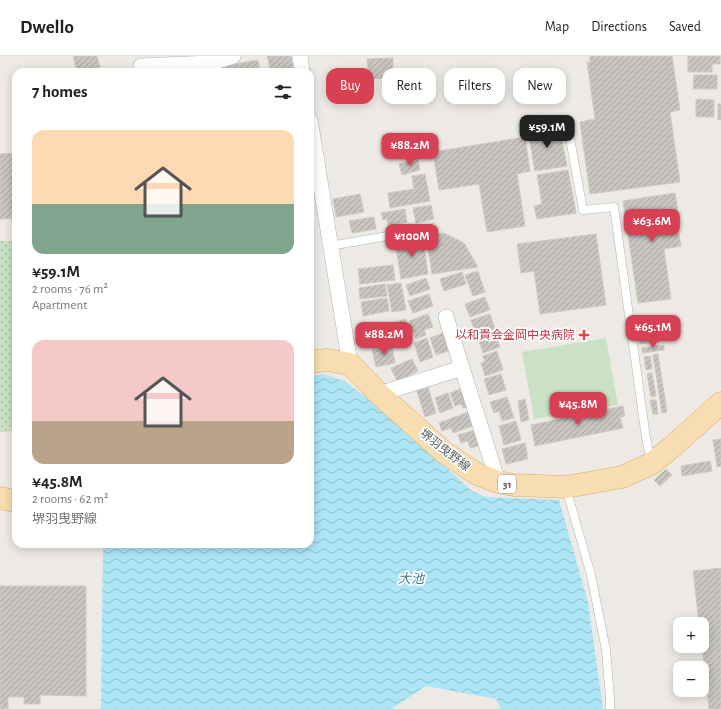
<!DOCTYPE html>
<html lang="en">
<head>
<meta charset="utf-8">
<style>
	:root { --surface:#fff; --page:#f2f2f2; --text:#222; --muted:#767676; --line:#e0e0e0; --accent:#d84053 }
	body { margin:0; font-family:"Alegreya Sans","Noto Sans JP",sans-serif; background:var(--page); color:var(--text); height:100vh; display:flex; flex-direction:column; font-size:15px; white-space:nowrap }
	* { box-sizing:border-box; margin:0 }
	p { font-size:13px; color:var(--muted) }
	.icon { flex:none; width:22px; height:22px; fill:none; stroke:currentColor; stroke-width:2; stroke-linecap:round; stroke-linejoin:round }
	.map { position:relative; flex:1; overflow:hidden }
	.details { position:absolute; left:12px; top:12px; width:302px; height:480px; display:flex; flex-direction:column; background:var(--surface); border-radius:12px; box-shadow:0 2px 10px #0003 }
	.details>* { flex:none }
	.banner { position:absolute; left:326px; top:12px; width:335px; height:36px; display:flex; gap:8px }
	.fabs { position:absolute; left:673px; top:561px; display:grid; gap:8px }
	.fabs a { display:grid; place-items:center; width:36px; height:36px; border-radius:8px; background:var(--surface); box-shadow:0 2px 10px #0003; font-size:20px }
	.price { position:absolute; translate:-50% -34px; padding:0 9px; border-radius:8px; background:var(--accent); color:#fff; font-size:13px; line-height:26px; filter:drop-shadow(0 1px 2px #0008) }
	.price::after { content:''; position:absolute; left:50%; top:24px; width:12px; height:9px; margin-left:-6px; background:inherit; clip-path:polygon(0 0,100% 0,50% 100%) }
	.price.selected { background:#222; color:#fff }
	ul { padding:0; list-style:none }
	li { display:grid; align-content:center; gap:8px; height:212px; padding:0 20px }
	li span { display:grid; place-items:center; height:124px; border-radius:12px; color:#555 }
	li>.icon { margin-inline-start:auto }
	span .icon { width:72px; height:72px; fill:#fffc; stroke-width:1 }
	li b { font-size:17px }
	h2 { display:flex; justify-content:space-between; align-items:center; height:48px; padding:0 20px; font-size:17px }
	.pill { padding:0 14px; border-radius:12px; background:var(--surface); box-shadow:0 2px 10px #0003; font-size:14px; line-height:36px }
	.pill.selected { background:var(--accent); color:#fff }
	header { display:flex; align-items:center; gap:24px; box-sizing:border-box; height:56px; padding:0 20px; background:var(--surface); border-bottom:1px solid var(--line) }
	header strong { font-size:19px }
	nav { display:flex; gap:22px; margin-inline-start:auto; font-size:14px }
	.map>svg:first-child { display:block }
	.grass { fill:url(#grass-dots) }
	.pitch { fill:#cae2c3 }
	.water { fill:url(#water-waves) }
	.building { fill:url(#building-hatch); stroke:#d1cac3 }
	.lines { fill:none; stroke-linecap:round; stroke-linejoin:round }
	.lane-casing { stroke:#b0b3b5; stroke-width:9 }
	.street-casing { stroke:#b0b3b5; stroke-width:16 }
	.primary-casing { stroke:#e3a868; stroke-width:23 }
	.lane { stroke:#fff; stroke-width:8 }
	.street { stroke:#fff; stroke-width:15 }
	.primary { stroke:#f7ddb0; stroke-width:22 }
	.health-dot { fill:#e0444e; stroke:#fff; stroke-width:1.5 }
	.labels { text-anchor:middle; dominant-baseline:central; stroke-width:3.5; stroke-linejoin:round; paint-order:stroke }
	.shield { fill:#fff; stroke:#8d9092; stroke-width:1 }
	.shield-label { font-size:11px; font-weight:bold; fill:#5c6163 }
	.health-label { font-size:12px; fill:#be3a42; stroke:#fff; text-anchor:end }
	.street-label { font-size:12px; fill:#5c6163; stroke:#fff }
	.water-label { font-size:13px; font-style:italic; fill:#447c96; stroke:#fff }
</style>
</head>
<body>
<header>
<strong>Dwello</strong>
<nav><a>Map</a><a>Directions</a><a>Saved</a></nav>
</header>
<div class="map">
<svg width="721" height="653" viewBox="0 0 721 653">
	<defs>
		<pattern id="grass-dots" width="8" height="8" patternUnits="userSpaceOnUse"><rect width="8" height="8" fill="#cae2c3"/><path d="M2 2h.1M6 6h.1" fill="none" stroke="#a7bba2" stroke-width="1.8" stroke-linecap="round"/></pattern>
		<pattern id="water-waves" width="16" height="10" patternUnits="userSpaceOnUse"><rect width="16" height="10" fill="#ace5f6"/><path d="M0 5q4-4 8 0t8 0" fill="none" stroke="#8fbdcb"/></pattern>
		<pattern id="building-hatch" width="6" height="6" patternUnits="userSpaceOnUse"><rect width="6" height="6" fill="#c9c5c1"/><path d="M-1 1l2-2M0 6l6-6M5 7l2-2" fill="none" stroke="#a6a3a0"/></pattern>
	</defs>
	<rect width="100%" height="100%" fill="#edeae5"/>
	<!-- grass -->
	<path class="grass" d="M0,185H16V375L0,376Z"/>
	<!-- pitch -->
	<path class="pitch" d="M606,282L618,349L534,363L522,296Z"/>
	<!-- water -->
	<path class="water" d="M323,318L344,325L379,351L472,435L486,441L559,444L588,546L603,653H501L496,643L426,630L391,653H101L103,488H310V320Z"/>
	<!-- building -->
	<path class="building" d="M73,0H97L100,11L82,16H77Z
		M267,0H291L295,15L290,16H271Z
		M590,0H672L680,54L670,56L680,126L590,138L580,66L595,63L587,6H590Z
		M688,0H720V8H712V16H688Z
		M393,2V22L360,23V13H368L367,3Z
		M258,4L260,16H191Z
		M694,19H717V33H693Z
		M696,43L714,44V61H696Z
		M718,48H721V64H718Z
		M559,70L567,110L535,115L528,76Z
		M525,81L530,115L517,118L525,170L487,176L479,128L439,134L433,96Z
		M16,97V162L0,163V98Z
		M418,103L420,114L402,119L399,108Z
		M568,114L576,157L537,163L534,150L542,148L537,119Z
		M425,118L430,145L390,152L388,137L414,133L412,120Z
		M675,137L680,168H677L681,190L664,193L671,243L638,247L623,145Z
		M360,138L364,156L336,161L333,143Z
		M431,149L434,163L416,167L413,152Z
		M405,153L407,166L388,169L387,163L383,164L381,157Z
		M374,161L376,173L352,177L349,165Z
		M444,177L464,187L478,211L432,218L426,180Z
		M596,178L606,249L540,258L534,215L521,217L517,188Z
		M423,182L428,218L401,223L395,186Z
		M393,209L395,224L360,228L358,213Z
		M478,215L485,236L473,240L465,219Z
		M462,216L466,228L444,235L440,223Z
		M426,222L430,233L410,240L406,229Z
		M401,227L406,254L392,256L387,229Z
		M385,228L387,240L360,243L359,232Z
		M429,238L433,250L413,257L408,245Z
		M485,241L490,254L470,261L465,248Z
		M387,242L389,255L363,260L361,246Z
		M428,258L433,271L424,274L426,279L416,283L409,265Z
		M490,258L495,273L476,279L471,264Z
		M406,263L409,290L397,292L392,267Z
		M387,270L390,286L369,290L366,274Z
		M664,270L666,284L640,288L638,274Z
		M446,276L451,294L436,299L430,282Z
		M494,276L500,291L483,297L478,282Z
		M427,282L433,301L420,306L414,287Z
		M664,289V294L642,297V292Z
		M392,290L395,307L376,311L372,294Z
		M497,295L503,314L485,320L481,307L485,306L483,300Z
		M658,298L667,356L662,357L653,299Z
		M650,300L652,313L646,314L644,301Z
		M412,303L418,315L397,325L391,312Z
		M652,317L656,340L651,341L647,318Z
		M501,318L506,334L489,339L484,323Z
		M428,331L436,357L425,361L417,335Z
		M465,331L472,349L463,352L461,348L455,350L450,337Z
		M448,337L453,352L440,357L435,342Z
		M507,341L514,362L502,365L499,355L494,357L490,346Z
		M525,343L529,364L521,366L518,345Z
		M650,344H656L658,358H653Z
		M623,350L625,360L620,361L623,372L535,390L531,369Z
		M471,355L475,369L453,377L451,372L442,375L439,367Z
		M516,365L521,384L504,389L499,370Z
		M478,373L482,389L470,392L468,385L461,387L458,379Z
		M721,383V410L717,411L713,384Z
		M525,387L528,403L506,408L502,393Z
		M710,405L712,415L682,420L681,410Z
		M666,413L672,419L660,430L654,424Z
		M721,512V653H709L702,590V568H699L693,515Z
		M0,530H86V640L40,639V648H24V641H8V653H0Z"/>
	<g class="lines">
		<!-- lane casing -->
		<g class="lane-casing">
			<path id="lane" d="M567,66L583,154L614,151L646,382L651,405
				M330,190L433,172
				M566,432L591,519L606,594L610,643V653"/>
		</g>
		<!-- street casing -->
		<g class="street-casing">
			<path id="street" d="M300,0L302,16
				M141,10L211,7L233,0
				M310,64L350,308
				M446,261L498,426
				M379,338L462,312"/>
		</g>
		<!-- primary casing -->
		<g class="primary-casing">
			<path id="primary" d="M310,306L327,304L350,308L379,338L444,396L477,418L498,426L514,429L566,431L622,421L651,408L672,391L721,347
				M0,442L16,445"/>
		</g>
		<!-- lane -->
		<use href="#lane" class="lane"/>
		<!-- street -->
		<use href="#street" class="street"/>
		<!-- primary -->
		<use href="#primary" class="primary"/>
	</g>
	<!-- markers -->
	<path class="health-dot" d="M582 273h4v4h4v4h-4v4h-4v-4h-4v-4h4z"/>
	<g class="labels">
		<!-- shield labels -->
		<rect class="shield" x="498" y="419" width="18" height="18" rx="3"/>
		<g class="shield-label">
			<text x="507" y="428">31</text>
		</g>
		<!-- health labels -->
		<g class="health-label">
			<text x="575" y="279">以和貴会金岡中央病院</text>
		</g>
		<!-- street labels -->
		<g class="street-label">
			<text transform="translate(445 394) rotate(38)">堺羽曳野線</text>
		</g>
		<!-- water labels -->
		<g class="water-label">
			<text x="411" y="523">大池</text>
		</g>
	</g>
</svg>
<div class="fabs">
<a>+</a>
<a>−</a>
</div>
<b class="price selected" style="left:547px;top:93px">¥59.1M</b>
<b class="price" style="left:410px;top:111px">¥88.2M</b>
<b class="price" style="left:652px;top:187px">¥63.6M</b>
<b class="price" style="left:412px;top:202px">¥100M</b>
<b class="price" style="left:653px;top:293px">¥65.1M</b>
<b class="price" style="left:384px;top:300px">¥88.2M</b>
<b class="price" style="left:578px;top:370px">¥45.8M</b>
<div class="banner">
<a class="pill selected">Buy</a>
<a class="pill">Rent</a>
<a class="pill">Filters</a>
<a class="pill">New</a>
</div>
<section class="details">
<h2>7 homes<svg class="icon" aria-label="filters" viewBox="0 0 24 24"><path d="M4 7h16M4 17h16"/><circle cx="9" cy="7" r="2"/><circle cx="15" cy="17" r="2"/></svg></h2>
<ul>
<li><span style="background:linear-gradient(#ffd9b3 60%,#7fa58c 0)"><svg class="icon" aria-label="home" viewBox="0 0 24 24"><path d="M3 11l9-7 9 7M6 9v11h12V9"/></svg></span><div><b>¥59.1M</b><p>2 rooms · 76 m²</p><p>Apartment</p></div></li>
<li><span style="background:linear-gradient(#f6c9c9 65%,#b9a48a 0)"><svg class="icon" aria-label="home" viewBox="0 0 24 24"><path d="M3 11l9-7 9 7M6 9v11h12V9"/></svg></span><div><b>¥45.8M</b><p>2 rooms · 62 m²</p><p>堺羽曳野線</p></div></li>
</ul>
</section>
</div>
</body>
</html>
